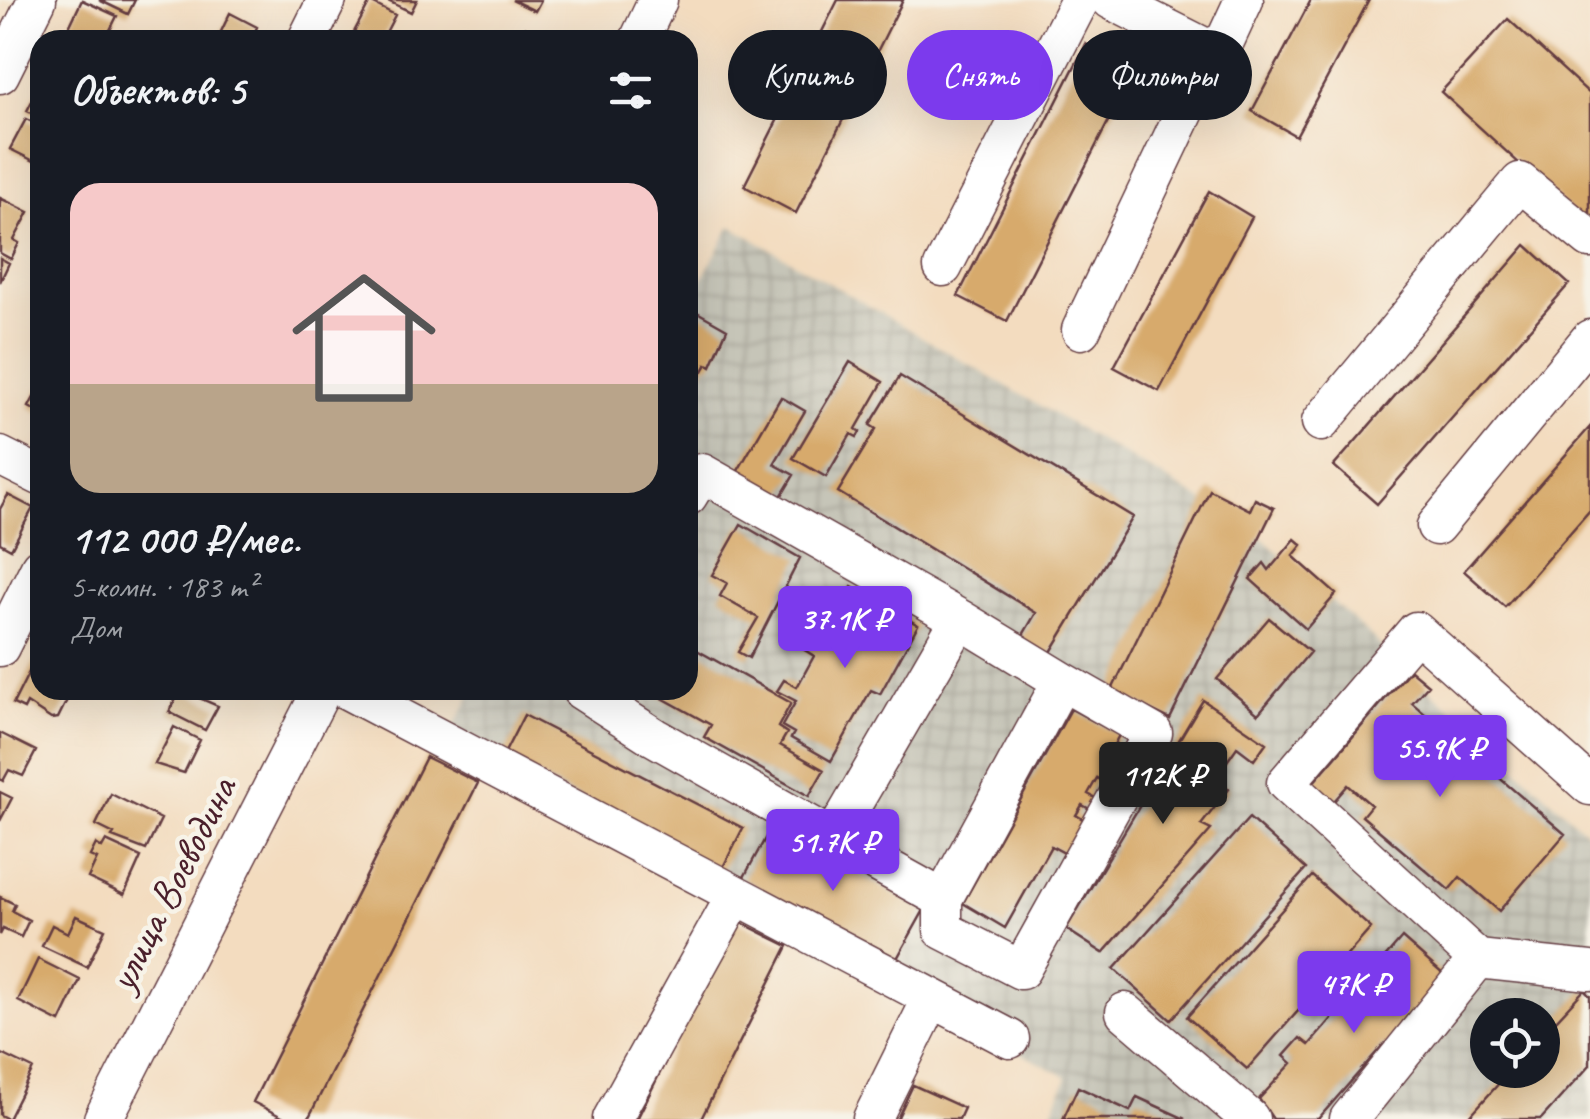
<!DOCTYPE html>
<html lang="ru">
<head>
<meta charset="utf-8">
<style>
	:root { --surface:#171b24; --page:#242831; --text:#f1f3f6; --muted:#9ea1a6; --line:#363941; --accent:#7c3aed }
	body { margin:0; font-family:Caveat,sans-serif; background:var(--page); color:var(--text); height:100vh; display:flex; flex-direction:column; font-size:38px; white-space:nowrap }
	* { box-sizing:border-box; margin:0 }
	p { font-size:32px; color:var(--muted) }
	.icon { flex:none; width:55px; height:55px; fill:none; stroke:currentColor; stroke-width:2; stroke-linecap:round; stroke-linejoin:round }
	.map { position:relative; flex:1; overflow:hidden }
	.sheet { position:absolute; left:30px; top:30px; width:668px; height:670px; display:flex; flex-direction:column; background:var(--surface); border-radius:30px; box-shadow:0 10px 40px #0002 }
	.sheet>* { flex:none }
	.banner { position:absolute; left:728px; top:30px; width:712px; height:90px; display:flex; gap:20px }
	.buttons { position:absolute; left:1470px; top:998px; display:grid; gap:20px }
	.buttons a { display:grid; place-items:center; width:90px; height:90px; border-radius:50%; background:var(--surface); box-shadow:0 10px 40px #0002; font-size:50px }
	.price { position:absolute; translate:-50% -85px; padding:0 22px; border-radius:10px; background:var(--accent); color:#fff; font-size:32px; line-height:65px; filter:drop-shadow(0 2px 5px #0008) }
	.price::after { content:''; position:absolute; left:50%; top:60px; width:30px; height:22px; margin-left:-15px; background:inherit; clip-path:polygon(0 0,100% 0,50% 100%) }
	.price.active { background:#222; color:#fff }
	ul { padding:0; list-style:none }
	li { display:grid; align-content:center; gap:20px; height:530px; padding:0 40px }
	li+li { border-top:2px solid var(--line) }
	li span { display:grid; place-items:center; height:310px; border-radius:30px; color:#555 }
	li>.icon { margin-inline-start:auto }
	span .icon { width:180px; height:180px; fill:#fffc; stroke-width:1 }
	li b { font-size:42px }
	h2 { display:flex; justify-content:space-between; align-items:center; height:120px; padding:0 40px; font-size:42px }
	.tag { padding:0 35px; border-radius:45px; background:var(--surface); box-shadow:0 10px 40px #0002; font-size:35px; line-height:90px }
	.tag.active { background:var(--accent); color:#fff }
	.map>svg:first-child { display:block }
	.industrial { fill:url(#industrial-grid); fill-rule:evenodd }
	.building { fill:#d7aa6c }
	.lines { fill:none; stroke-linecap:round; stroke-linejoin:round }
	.minor-casing { stroke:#633b41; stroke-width:41 }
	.minor { stroke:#fff; stroke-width:38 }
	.labels { text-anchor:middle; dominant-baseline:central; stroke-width:9; stroke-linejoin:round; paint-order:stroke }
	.street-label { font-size:42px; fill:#4a1f2b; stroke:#f7f3e8 }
</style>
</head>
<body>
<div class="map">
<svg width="1590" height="1119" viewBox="0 0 1590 1119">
	<defs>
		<pattern id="industrial-grid" width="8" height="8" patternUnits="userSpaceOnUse" patternTransform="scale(2.5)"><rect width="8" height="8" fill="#c6c5b8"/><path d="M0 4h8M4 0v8" fill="none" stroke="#aca99e"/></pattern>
	</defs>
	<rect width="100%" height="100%" fill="#f7f3e8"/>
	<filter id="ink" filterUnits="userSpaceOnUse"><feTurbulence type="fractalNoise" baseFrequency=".01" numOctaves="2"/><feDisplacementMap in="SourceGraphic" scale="20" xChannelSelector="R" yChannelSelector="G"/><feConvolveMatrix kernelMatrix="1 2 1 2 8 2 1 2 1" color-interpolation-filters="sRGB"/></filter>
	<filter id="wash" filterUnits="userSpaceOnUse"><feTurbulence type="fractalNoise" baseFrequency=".0048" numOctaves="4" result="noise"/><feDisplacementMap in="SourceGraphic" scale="40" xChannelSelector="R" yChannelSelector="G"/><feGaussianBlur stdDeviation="2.25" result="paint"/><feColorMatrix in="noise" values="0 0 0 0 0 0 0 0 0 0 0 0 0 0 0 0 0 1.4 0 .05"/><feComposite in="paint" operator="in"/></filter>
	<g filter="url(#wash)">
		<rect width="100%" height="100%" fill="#f3dcbf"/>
		<!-- industrial -->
		<path class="industrial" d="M731,226L1253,530L1590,835V1119H1049L1067,1077L498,784L450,733L474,690H688V304ZM1488,1015H1542V1070H1488Z"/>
		<g id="blocks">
			<!-- building -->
			<path class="building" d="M82,0L117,16L105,40H63Z
				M99,0H135L128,14Z
				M386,0H417L411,12Z
				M512,0H541L535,11Z
				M838,0H903L796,213L744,186Z
				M1311,0H1369L1296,136L1252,111Z
				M370,2L395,15L382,40H365L353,34Z
				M230,13L257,27L253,36L260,40H217Z
				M1508,19L1590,94V228L1441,92Z
				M526,28L553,40H521Z
				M1086,44L1135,69L1007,321L958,296Z
				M40,85V117L27,111Z
				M26,119L40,126V164L10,149Z
				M1209,191L1252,217L1159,391L1114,367Z
				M0,198L29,212L14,240L19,243L11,259L0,253Z
				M1526,245L1569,284L1377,504L1334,466Z
				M0,258L9,263L0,282Z
				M690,308L727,329L711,366L707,364L694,386L688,383Z
				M850,362L883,382L856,429L860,432L857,437L851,434L826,477L793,458Z
				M900,376L1133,517L1048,657L1020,640L1036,613L838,492L876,429L870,425Z
				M40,386V413L29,407Z
				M781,397L805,411L774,464L794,475L779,500L736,474Z
				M1590,427V510L1505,607L1464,571Z
				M1210,490L1250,510L1255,499L1274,508L1170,719L1137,703L1108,698Z
				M8,495L33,508L11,549L0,543V509Z
				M741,524L800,558L749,658L738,652L758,618L720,596L727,583L712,575Z
				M1295,539L1302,545L1293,556L1336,594L1306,629L1250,579L1264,563L1269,570Z
				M852,587L918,625L880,694L871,690L831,761L791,738L794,733L782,726L796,701L777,691L784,680L797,687L814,656L803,649L810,636L821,642Z
				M1269,618L1310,652L1258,714L1217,679Z
				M688,645L791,703L778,727L787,733L780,745L824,770L809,796L704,737L711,725L648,690H688Z
				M35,660L40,662V690H64L69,696L58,718L51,719L27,703L24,709L13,704Z
				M1410,670L1428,685L1412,703L1565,834L1499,911L1460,877L1449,890L1362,816L1371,805L1348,785L1334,801L1313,783Z
				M181,690L218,706L205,730L169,712Z
				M1203,700L1266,743L1254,760L1237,747L1223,767L1214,762L1205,774L1229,789L1201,825L1211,830L1103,953L1066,929Z
				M1071,709L1119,735L1102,768L1118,777L1113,787L1097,778L1088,794L1103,802L1097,813L1082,805L1076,815L1088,822L1070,856L1051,846L1005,928L963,903Z
				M524,715L743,828L721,871L502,758Z
				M174,727L200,740L184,773L155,764Z
				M0,733L36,751L23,776L9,770L3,781L0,779Z
				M426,757L478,783L308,1119H286L253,1102Z
				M0,792L12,798L0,821Z
				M111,794L161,819L146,850L112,837L114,834L96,825Z
				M1249,818L1306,869L1171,1020L1114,969Z
				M772,826L924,910L895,962L743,879Z
				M106,841L141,857L124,895L88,878L97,859L90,856L96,844L102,848Z
				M1312,876L1371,928L1247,1069L1187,1017Z
				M0,897L15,904L12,911L29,920L21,937L3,929L0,935Z
				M76,916L105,929L87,967L42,946L52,925L68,933Z
				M736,920L788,946L701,1119H637Z
				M1402,938L1445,976L1392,1053L1383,1045L1318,1119H1273L1259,1099L1292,1063L1284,1056L1300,1038L1309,1045Z
				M38,959L80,980L60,1022L18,1001Z
				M1584,990L1590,996V1065L1541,1119H1467L1511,1070H1542V1035Z
				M0,1053L33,1069L8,1119L0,1115Z
				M913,1085L964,1108L959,1119H897Z
				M1078,1087L1130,1111L1137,1097L1185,1119H1063Z"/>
		</g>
	</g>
	<g filter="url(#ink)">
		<use href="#blocks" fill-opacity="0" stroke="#633b41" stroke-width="2.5"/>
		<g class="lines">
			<!-- minor casing -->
			<g class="minor-casing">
				<path id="minor" d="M1111,0L1208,49L1225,41L1244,0
					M307,40L327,0
					M639,40L658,0
					M0,74L37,0
					M943,267L1080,0
					M1081,330L1207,65L1208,49
					M1321,422L1520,182L1590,239
					M0,456L40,476
					M1436,526L1590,339
					M0,647L40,567
					M347,690L1010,1039
					M581,690L654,737L833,838L960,619L702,473L688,496
					M1590,786L1416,631L1286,783L1478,959L1590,971
					M833,838L943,899L1062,681L960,619
					M943,899V930L1021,970L1153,733L1062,681
					M1125,1012L1250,1119
					M103,1119L322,690
					M612,1119L736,895
					M872,1119L932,998
					M1349,1119L1478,959"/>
			</g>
			<!-- minor -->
			<use href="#minor" class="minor"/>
		</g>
	</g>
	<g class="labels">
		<!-- street labels -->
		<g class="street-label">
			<text transform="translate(172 884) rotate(-63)">улица Воеводина</text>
		</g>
	</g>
</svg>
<div class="buttons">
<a><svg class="icon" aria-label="locate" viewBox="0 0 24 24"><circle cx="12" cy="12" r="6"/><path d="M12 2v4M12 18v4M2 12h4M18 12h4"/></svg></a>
</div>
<b class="price" style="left:845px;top:671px">37.1K ₽</b>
<b class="price" style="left:1440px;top:800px">55.9K ₽</b>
<b class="price active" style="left:1163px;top:827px">112K ₽</b>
<b class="price" style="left:833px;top:894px">51.7K ₽</b>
<b class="price" style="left:1354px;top:1036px">47K ₽</b>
<div class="banner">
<a class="tag">Купить</a>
<a class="tag active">Снять</a>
<a class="tag">Фильтры</a>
</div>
<section class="sheet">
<h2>Объектов: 5<svg class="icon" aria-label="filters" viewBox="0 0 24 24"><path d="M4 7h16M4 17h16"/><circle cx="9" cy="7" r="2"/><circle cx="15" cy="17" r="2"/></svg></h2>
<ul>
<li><span style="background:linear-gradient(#f6c9c9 65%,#b9a48a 0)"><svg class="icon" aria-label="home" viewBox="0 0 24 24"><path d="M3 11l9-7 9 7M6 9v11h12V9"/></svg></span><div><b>112 000 ₽/мес.</b><p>5-комн. · 183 m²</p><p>Дом</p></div></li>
</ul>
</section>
</div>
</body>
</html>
